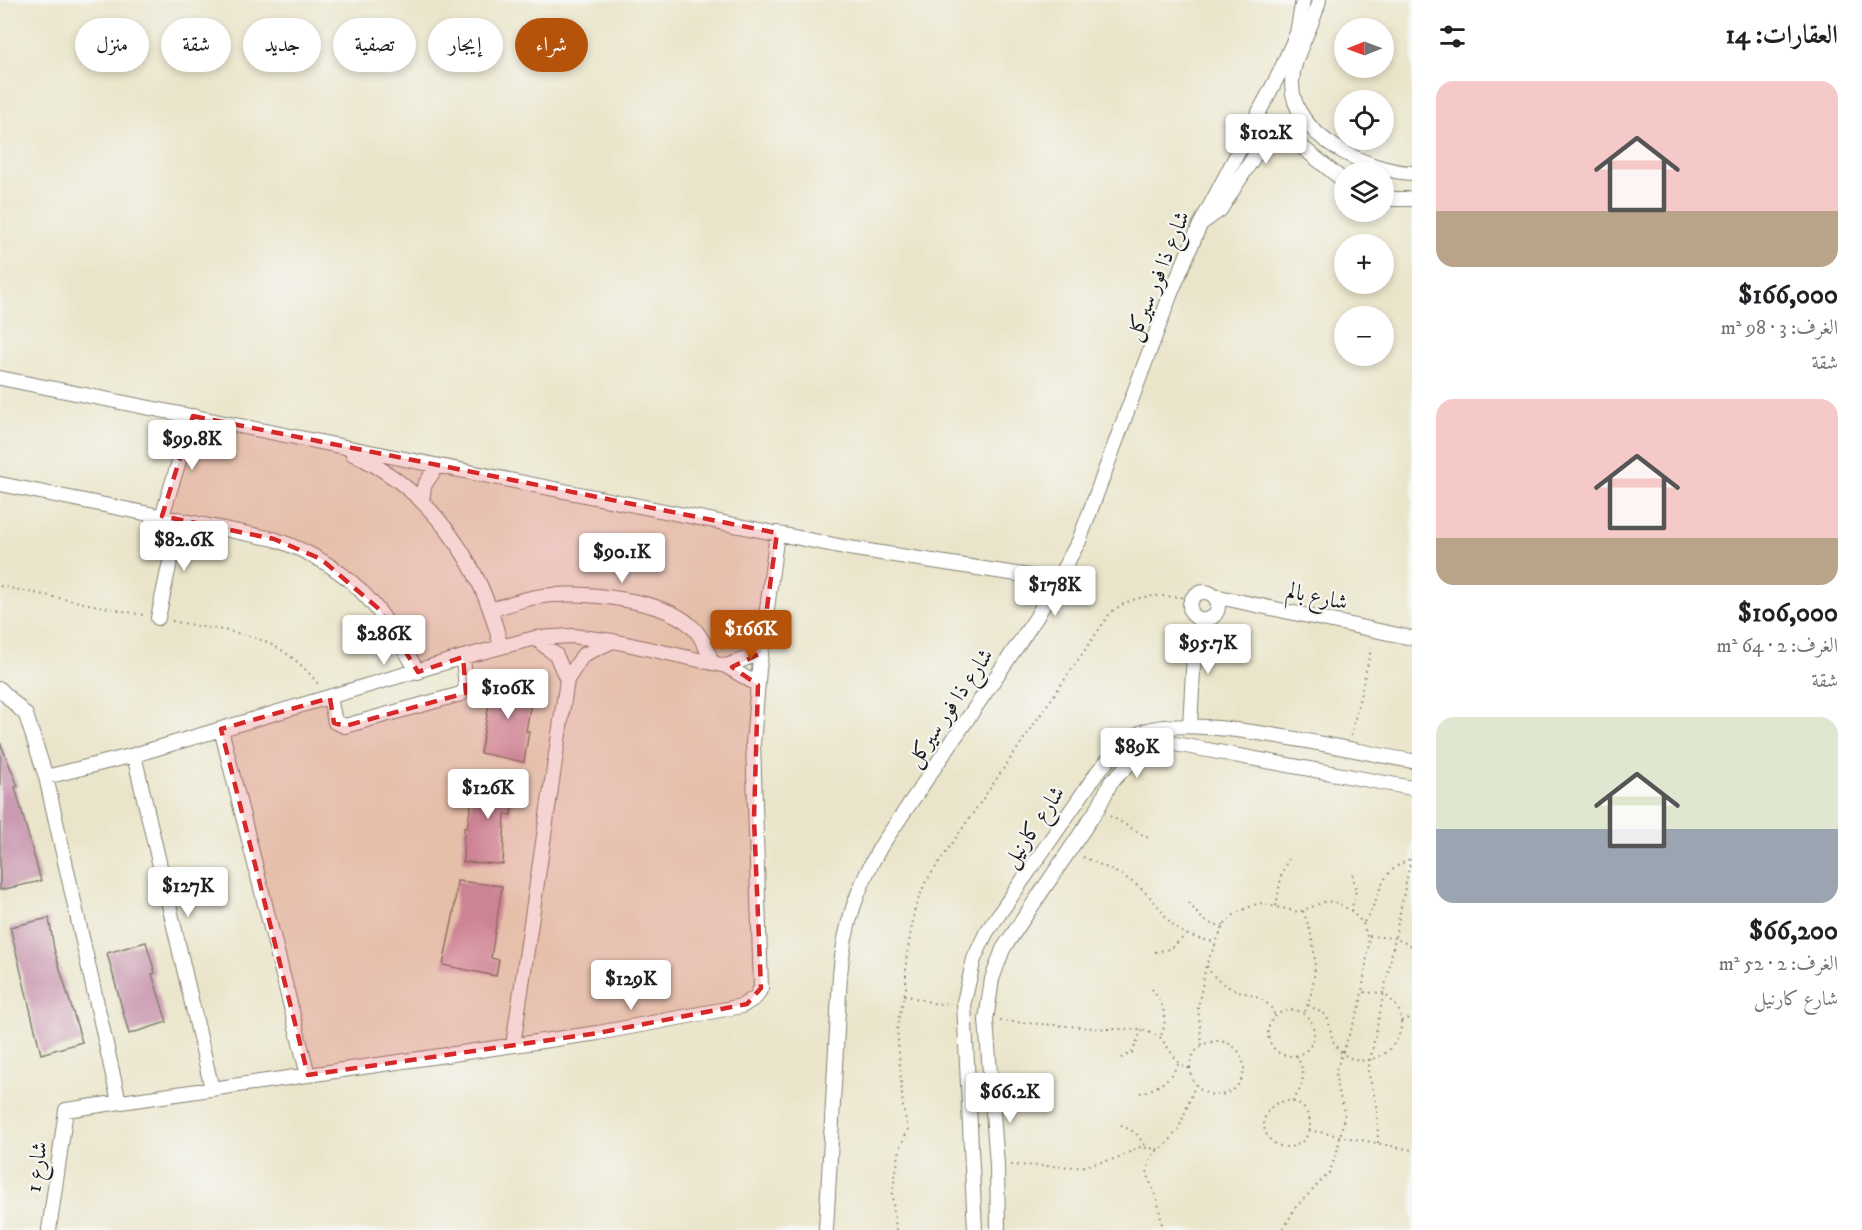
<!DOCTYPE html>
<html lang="ar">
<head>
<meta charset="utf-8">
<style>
	:root { --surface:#fff; --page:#f6f6f6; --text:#202124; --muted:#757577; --accent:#b45309 }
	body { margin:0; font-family:"IM FELL DW Pica",Amiri,serif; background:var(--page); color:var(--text); direction:rtl; height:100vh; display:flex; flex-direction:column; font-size:22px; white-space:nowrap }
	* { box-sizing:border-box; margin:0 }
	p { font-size:20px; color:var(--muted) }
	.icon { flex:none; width:33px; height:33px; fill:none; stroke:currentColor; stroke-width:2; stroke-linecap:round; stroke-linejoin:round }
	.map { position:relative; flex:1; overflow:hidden; direction:ltr }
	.drawer { display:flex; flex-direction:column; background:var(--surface); width:450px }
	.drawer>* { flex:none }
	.top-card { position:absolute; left:18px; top:18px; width:570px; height:54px; direction:rtl; display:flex; gap:12px }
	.needle { width:39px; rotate:269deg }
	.buttons { position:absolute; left:1334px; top:18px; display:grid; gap:12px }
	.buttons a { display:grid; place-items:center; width:60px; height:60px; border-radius:50%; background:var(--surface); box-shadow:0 3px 9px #0003; font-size:30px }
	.price { position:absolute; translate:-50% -51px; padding:0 14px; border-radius:6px; background:#fff; color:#222; font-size:20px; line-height:39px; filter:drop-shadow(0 2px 3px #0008) }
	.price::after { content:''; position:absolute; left:50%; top:36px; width:18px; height:14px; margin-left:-9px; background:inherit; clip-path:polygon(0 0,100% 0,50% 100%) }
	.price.on { background:var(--accent); color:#fff }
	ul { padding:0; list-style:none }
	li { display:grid; align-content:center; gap:12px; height:318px; padding:0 24px }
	li span { display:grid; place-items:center; height:186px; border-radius:18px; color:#555 }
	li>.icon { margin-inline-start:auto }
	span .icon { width:108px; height:108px; fill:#fffc; stroke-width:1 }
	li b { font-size:26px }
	h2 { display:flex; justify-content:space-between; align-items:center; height:72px; padding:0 24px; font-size:26px }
	.pill { padding:0 21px; border-radius:27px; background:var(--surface); box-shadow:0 3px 9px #0003; font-size:21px; line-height:54px }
	.pill.on { background:var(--accent); color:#fff }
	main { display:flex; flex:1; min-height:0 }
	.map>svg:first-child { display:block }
	.building { fill:#ca9ab0 }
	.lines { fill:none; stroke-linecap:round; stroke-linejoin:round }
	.street-casing { stroke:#838073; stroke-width:16 }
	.path { stroke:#838073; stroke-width:2; stroke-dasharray:1.5 4.5; stroke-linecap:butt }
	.street { stroke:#fff; stroke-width:14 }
	.marked { fill:#d62828; fill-opacity:0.2; stroke:#d62828; stroke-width:4.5; stroke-dasharray:12 8; stroke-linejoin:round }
	.labels { text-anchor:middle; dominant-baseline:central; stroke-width:4.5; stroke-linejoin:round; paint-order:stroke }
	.street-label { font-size:22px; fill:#1c1c1c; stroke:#f6f6f2 }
</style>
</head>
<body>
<main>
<section class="drawer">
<h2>العقارات: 14<svg class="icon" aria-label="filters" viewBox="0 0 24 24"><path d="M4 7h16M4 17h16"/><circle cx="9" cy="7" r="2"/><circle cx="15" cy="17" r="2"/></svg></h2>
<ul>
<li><span style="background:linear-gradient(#f6c9c9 70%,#b9a48a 0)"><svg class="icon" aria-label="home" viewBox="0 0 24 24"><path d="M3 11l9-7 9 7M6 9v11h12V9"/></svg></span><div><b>$166,000</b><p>الغرف: 3 · 98 m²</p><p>شقة</p></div></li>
<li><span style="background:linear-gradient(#f6c9c9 75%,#b9a48a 0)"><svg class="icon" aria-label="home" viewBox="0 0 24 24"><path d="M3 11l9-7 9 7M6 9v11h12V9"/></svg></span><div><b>$106,000</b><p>الغرف: 2 · 64 m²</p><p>شقة</p></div></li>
<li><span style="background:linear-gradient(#dfe7d0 60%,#9aa5b1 0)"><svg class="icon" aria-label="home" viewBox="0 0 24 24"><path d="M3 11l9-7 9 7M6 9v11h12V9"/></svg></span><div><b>$66,200</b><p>الغرف: 2 · 52 m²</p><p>شارع كارنيل</p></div></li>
</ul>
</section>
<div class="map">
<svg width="1412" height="1230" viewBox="0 0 1412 1230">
	<rect width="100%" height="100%" fill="#f6f6f2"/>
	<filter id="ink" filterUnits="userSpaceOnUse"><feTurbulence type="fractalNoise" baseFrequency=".0167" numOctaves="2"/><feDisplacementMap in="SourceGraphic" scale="12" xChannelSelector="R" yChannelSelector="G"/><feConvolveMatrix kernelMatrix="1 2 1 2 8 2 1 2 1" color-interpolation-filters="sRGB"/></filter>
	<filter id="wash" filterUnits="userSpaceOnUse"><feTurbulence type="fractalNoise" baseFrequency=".008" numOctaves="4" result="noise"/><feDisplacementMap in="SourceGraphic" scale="24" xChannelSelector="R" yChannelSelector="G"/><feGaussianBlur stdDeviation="1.35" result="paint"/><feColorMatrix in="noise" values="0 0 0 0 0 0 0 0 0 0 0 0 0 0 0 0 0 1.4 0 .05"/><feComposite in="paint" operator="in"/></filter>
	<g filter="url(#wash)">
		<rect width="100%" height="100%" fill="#eae5ca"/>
		<g id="blocks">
			<!-- building -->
			<path class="building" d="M494,677L534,684L526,731H529L524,762L480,753Z
				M0,742L18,786L15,787L41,881L0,890Z
				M476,775L516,782L511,815L505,814L503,864L463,862L464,827L467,828Z
				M457,881L502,886L491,958L499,960L496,976L443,965L454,912Z
				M49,918L54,949L82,1042L41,1054L10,927Z
				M146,942L155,973L152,974L167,1022L129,1034L107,953Z"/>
		</g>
	</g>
	<g filter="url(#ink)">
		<use href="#blocks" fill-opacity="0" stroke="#838073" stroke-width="1.5"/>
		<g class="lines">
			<!-- street casing -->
			<g class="street-casing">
				<path id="street" d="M1319,0C1313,28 1292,55 1292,84C1292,136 1368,171 1412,173
					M1383,196L1393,199H1412
					M1203,222L1220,210L1266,138L1280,134L1291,138L1344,181
					M0,378L849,548L1035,577
					M353,454C431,490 482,564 501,647
					M0,484L274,539C351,566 378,603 418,672
					M422,502L424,486L437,466
					M162,516L193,416
					M1190 606a14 14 0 1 1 28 0a14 14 0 1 1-28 0Z
					M1214,596L1412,638
					M491,610C512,603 532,596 554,595C590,593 661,600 689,624C701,634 707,648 712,663
					M158,618L179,519
					M535,638L556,655L567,680
					M726,666L761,653
					M0,689L26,715L46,777L119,1102
					M330,698L335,722L345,726L461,694L466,688L463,657
					M1190,726L1194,652L1202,620
					M221,729L308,1075
					M134,755L212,1089
					M46,777L134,755L463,657L535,638L573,636L613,641L726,666L758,685
					M513,1045L567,680L583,655L611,642
					M49,1230L66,1110L598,1033L742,1006L756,997L761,988L753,744L759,669L777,533
					M826,1230L840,975C844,926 857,888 881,846L1036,618L1079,541L1171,293L1200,225L1279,74L1297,33L1303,0
					M975,1230L964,1002L974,959L986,933L1099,770C1111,757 1124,741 1140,733C1185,710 1356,752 1412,761
					M998,1230L997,1165L986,1020L992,979L1003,949L1098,808L1111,782L1130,763L1150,750L1170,743L1412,788"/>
			</g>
			<!-- path -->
			<path class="path" d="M0,586L143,615
				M172,621C235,634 276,630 319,685
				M1351,736L1372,645
				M1110,816L1150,839
				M1083,857C1103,866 1123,874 1140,888C1175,917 1161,933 1216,942
				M1189,903C1200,917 1205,926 1224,925
				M1276,906L1282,872L1290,856
				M1303,911C1318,947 1319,978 1304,1014
				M1351,911L1356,891L1352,871
				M1364,922C1384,895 1374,875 1410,859
				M1369,936L1394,938L1412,946
				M1155,952L1170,949L1186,935
				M1207,966C1225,1001 1267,986 1275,1017
				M1152,989C1163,1004 1170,1019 1160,1037
				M904,995L937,1004L951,1003
				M1308,1005L1326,1015C1332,1027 1329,1040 1339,1050C1365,1078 1412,1045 1399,1011C1395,1003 1389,998 1383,993L1362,992
				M1268 1033a23 23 0 1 1 46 0a23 23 0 1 1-46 0Z
				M1000,1021L1108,1029H1142L1160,1037L1179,1063L1190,1069
				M1401,1021L1412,1017
				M1190 1068a27 27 0 1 1 54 0a27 27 0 1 1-54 0Z
				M1202,1045L1198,1008L1206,965L1224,925L1236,913L1259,903L1299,912L1326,901L1338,903L1351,911L1363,923L1369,943L1360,1006L1336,1070L1337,1088L1345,1112L1337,1152L1329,1173L1295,1208L1283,1230
				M1121,1058L1132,1053L1142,1029
				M1140,1093C1160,1088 1169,1080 1179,1063
				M1264 1124a23 23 0 1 1 46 0a23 23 0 1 1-46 0Z
				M1292,1101C1305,1087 1306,1071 1296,1055
				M1121,1125L1136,1133L1145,1146
				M1309,1130L1412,1150
				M1378,1143L1377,1106L1368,1071L1412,853
				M1011,1165L1080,1167L1119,1158L1138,1147L1158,1149
				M896,1230L892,1194L900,1149L908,1129L903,1108L897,1026L906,988V960L915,908L925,883L1111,612C1139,591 1159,596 1193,598
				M1163,1230L1158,1202L1147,1174L1149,1163L1154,1153L1168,1143L1179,1128L1195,1086"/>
			<!-- street -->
			<use href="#street" class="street"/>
		</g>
	</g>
	<!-- marked area -->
	<path class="marked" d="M193,416L777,533L761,653L732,667L758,685L754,819L761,988L747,1004L598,1033L308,1075L221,729L330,698L334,723L345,726L466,693L463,657L418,672L380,610L321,559L274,539L162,516Z"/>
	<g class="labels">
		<!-- street labels -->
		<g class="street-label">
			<text transform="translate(1158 276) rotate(-68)">شارع ذا فور سيركل</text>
			<text transform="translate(1317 597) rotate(12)">شارع بالم</text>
			<text transform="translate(950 708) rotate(-56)">شارع ذا فور سيركل</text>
			<text transform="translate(1034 827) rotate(-56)">شارع كارنيل</text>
			<text transform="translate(37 1167) rotate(-82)">شارع 1</text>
		</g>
	</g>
</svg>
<div class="buttons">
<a><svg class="needle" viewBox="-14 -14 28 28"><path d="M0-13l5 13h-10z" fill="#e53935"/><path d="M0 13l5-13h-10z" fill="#757577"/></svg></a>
<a><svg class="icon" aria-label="locate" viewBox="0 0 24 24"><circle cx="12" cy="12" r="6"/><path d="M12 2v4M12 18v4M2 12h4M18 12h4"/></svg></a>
<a><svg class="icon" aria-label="layers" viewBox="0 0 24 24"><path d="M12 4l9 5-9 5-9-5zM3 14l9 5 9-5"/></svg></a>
<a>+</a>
<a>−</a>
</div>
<b class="price" style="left:1266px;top:165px">$102K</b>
<b class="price" style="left:192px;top:471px">$99.8K</b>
<b class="price" style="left:184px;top:572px">$82.6K</b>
<b class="price" style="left:622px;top:584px">$90.1K</b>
<b class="price" style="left:1055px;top:617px">$178K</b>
<b class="price on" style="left:751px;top:661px">$166K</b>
<b class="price" style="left:384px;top:666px">$286K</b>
<b class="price" style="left:1208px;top:675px">$95.7K</b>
<b class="price" style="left:508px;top:720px">$106K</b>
<b class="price" style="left:1137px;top:779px">$89K</b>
<b class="price" style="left:488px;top:820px">$126K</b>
<b class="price" style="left:188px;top:918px">$127K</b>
<b class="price" style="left:631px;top:1011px">$129K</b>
<b class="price" style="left:1010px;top:1124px">$66.2K</b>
<div class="top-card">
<a class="pill on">شراء</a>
<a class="pill">إيجار</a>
<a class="pill">تصفية</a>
<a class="pill">جديد</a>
<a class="pill">شقة</a>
<a class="pill">منزل</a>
</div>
</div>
</main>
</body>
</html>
